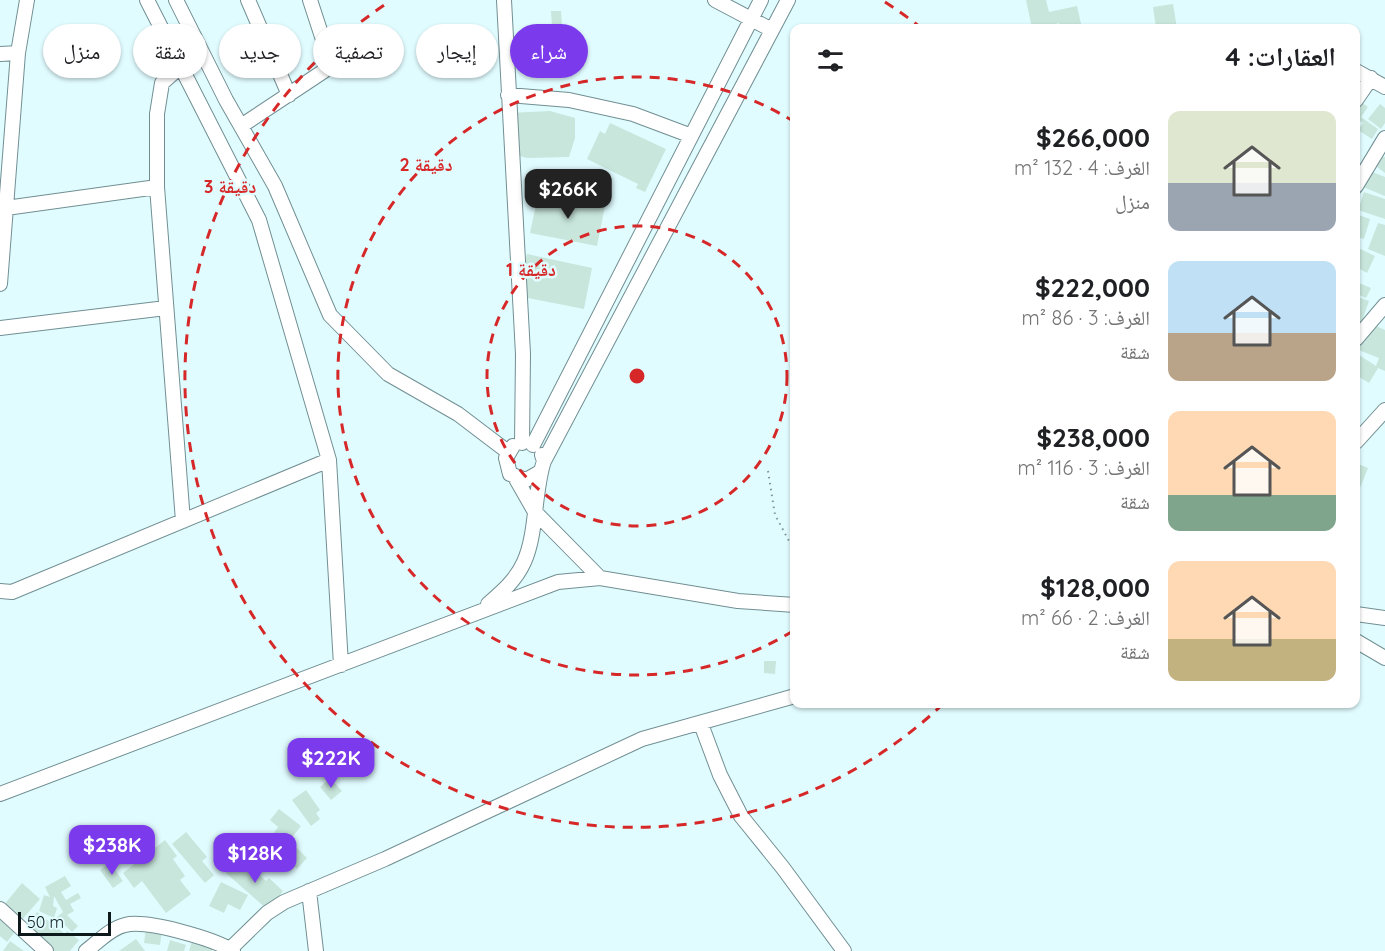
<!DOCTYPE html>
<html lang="ar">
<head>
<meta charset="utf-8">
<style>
	:root { --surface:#fff; --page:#f6f6f6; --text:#202124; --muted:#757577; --accent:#7c3aed }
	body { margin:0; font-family:Quicksand,"Noto Naskh Arabic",sans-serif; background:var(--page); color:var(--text); direction:rtl; height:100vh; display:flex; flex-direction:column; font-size:22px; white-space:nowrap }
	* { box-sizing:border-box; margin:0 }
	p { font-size:20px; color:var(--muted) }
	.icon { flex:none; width:33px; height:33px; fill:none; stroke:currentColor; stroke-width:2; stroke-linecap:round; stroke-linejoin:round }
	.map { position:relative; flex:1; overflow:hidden; direction:ltr }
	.side { position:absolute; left:790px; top:24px; width:570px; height:684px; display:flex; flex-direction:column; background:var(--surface); border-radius:12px; box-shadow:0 2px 4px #0004; direction:rtl }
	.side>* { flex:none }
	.hud { position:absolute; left:18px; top:24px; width:570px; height:54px; direction:rtl; display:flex; gap:12px }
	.scale { position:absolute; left:18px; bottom:15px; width:93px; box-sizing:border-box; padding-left:6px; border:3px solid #0c1819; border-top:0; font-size:16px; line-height:21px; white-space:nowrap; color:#0c1819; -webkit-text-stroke:4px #e1fcff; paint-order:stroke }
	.price { position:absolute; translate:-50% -51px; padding:0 14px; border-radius:12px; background:var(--accent); color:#fff; font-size:20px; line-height:39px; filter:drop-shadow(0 2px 3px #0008) }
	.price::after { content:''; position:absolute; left:50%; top:36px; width:18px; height:14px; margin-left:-9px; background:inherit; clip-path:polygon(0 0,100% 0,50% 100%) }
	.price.selected { background:#222; color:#fff }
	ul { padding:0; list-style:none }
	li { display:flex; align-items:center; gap:18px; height:150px; padding:0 24px }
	li span { display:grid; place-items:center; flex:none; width:168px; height:120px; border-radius:12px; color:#555 }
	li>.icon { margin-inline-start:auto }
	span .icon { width:72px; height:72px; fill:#fffc; stroke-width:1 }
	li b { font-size:26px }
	h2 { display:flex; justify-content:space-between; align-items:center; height:72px; padding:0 24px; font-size:26px }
	.chip { padding:0 21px; border-radius:27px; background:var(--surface); box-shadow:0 2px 4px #0004; font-size:21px; line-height:54px }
	.chip.selected { background:var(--accent); color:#fff }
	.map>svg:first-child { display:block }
	.building { fill:#c8e6dc }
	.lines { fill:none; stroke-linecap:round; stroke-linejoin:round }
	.minor-casing { stroke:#718f93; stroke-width:16 }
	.path { stroke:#809496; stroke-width:2; stroke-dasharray:1.5 4.5; stroke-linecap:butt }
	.minor { stroke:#fff; stroke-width:14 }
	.ring { fill:none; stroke:#d62828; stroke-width:3; stroke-dasharray:10 8 }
	.centre { fill:#d62828; stroke:#e1fcff; stroke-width:3 }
	.ring-label { font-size:18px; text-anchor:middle; font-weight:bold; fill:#d62828; stroke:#e1fcff; stroke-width:5; stroke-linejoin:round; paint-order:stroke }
</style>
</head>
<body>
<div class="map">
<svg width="1385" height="951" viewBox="0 0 1385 951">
	<rect width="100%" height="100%" fill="#e1fcff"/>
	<!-- building -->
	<path class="building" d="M1026,0H1046L1049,12L1077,6L1082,28H1060L1059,23L1046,26L1047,28H1032Z
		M1173,4L1177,28H1156L1153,7Z
		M551,11H561L562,27H552Z
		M564,66V72H546V67Z
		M1356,98L1368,107L1361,117L1378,129L1372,139L1358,130L1363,123L1356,118Z
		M1380,104L1385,108V123L1381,129L1368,119Z
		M550,111L575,118V138L569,157L527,158L508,153L507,113Z
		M610,123L666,149L645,192L636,188L638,184L587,159L600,131L605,134Z
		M1373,153L1385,157V173L1369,161Z
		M1365,169L1385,177V196L1363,187L1360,195L1356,194Z
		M1364,192L1385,199V219L1358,210Z
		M543,193L605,206L597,246L530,233L537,200L541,201Z
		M1356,214L1370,219L1364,239L1356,237Z
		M1378,223L1385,225V256L1368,249Z
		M1356,247L1375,256L1367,273L1356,267Z
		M527,254L592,268L584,309L518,296Z
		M1359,283L1371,288L1366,298L1356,294Z
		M1356,296L1369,301L1356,338Z
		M1365,321L1385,330V371L1378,368L1369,383L1356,375V353L1376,366L1379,358L1356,349Z
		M1356,463L1368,468L1356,498Z
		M764,661H776L775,674L764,673Z
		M330,778L342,791L331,800L320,787Z
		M306,790L320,810L316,813L320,819L311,826L292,800Z
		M279,809L301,826L282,850L269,840L278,827L270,820Z
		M186,832L207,857L202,861L214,875L205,883L172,844Z
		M165,840L177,856L173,859L185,876L180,880L191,894L166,913L142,881L134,888L123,873Z
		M297,848L307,858L297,869L287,859Z
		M239,857L266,881L269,878L283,891L268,910L226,873Z
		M110,863L123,881L113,888L100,870Z
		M65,876L71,886L61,892L66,900L78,893L81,898L70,904L74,911L67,915L78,926L72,932L57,917L63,912L54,896L53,906L57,908L54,918L39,911L44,895L50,897L45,887Z
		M221,882L248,895L240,910L228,904L224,913L209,906Z
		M22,883L40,899L20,922L3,906Z
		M37,912L65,934L67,931L79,940L70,951H54L25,928Z
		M0,913L18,928L7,942L0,936Z
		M146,928L162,930L160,945L144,943Z
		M136,939L145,951H119Z
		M170,940L186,945L184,951H167Z
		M10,941L24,951H3Z
		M192,941L213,947L212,951H189Z"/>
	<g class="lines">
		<!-- minor casing -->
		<g class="minor-casing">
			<path id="minor" d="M147,0L259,220L329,460L341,665
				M176,0L226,100L275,186L330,315L388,374L458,414L508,452
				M248,0L289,95
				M504,0L523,354L522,443
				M715,0L772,30
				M0,54L18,53
				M180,67L162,83L157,114V187L183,521
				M1356,71L1385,87
				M508,95L569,100L633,114L689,135
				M1356,100L1371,78
				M241,126L324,71L328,55L310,0
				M1356,186L1385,138
				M6,208L157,187
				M0,284L18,53L27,0
				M0,328L166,308
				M1356,339L1385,305
				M1356,442L1385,410
				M533,445L761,0
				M513,446L506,458L510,474L526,480L540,472
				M544,461L788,0
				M515,477L535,512L600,578
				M0,591L12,592L329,460
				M488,604C502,592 516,580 524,562C537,534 534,490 544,461L542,455
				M1356,614L1385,618
				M1356,641L1385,658
				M701,724L720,775L741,816L783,868L844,951
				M0,794L558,582L600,578L738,601L795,605
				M309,891L316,951
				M0,909L46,951
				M86,951C98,942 111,928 125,925C146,919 214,939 233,951
				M228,951L267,913L284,902L385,859L642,739L795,696"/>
		</g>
		<!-- path -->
		<path class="path" d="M768,471L775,515L795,552"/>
		<!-- minor -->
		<use href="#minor" class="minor"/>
	</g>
	<!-- distance rings -->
	<g class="ring">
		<circle cx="637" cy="376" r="150"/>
		<path d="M793 631A299 299 0 1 1 793 121"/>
		<path d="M943 704A449 449 0 1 1 389 2M885 2A449 449 0 0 1 920 27"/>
	</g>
	<circle cx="637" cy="376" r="9" class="centre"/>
	<g class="ring-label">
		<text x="426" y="171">2 دقيقة</text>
		<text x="230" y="193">3 دقيقة</text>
		<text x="531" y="276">1 دقيقة</text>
	</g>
</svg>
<div class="scale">50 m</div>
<b class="price selected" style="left:568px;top:220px">$266K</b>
<b class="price" style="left:331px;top:789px">$222K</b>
<b class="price" style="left:112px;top:876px">$238K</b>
<b class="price" style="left:255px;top:884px">$128K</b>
<div class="hud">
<a class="chip selected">شراء</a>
<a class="chip">إيجار</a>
<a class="chip">تصفية</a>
<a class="chip">جديد</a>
<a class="chip">شقة</a>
<a class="chip">منزل</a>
</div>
<section class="side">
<h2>العقارات: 4<svg class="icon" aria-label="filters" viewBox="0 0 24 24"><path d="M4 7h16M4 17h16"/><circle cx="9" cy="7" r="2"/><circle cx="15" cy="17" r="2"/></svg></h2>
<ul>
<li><span style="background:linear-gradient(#dfe7d0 60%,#9aa5b1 0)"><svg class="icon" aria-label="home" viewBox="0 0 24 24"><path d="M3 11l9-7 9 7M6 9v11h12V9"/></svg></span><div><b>$266,000</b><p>الغرف: 4 · 132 m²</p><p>منزل</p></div></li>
<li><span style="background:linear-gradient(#bfe0f5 60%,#b9a48a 0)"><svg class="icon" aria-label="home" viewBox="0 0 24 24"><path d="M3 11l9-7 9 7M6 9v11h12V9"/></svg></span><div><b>$222,000</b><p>الغرف: 3 · 86 m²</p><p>شقة</p></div></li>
<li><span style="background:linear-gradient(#ffd9b3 70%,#7fa58c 0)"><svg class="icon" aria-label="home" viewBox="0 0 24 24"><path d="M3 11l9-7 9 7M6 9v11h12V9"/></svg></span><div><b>$238,000</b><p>الغرف: 3 · 116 m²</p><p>شقة</p></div></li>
<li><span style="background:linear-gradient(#ffd9b3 65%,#c2b280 0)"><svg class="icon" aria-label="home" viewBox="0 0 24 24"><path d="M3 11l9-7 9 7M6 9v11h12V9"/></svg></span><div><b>$128,000</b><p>الغرف: 2 · 66 m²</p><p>شقة</p></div></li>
</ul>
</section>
</div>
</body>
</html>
